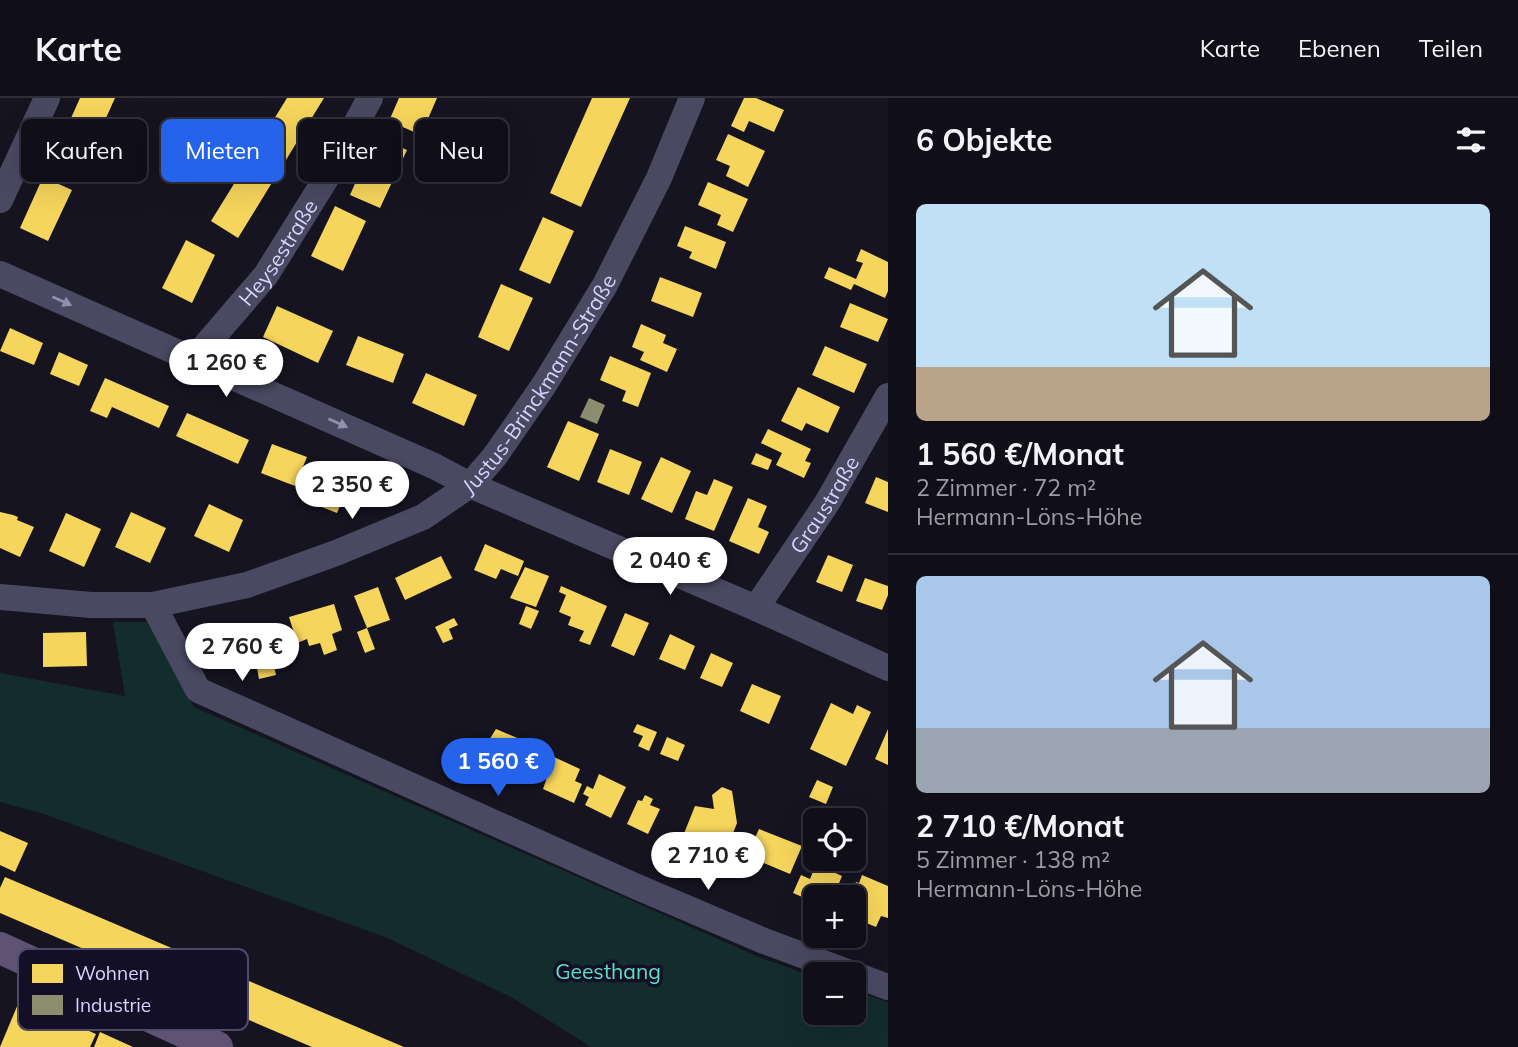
<!DOCTYPE html>
<html lang="de">
<head>
<meta charset="utf-8">
<style>
	:root { --surface:#100f19; --page:#1e1d26; --text:#f1f3f6; --muted:#9c9ca2; --line:#302f38; --accent:#2563eb }
	body { margin:0; font-family:Mulish,sans-serif; background:var(--page); color:var(--text); height:100vh; display:flex; flex-direction:column; font-size:26px; white-space:nowrap }
	* { box-sizing:border-box; margin:0 }
	p { font-size:23px; color:var(--muted) }
	.icon { flex:none; width:38px; height:38px; fill:none; stroke:currentColor; stroke-width:2; stroke-linecap:round; stroke-linejoin:round }
	.map { position:relative; flex:1; overflow:hidden }
	.panel { display:flex; flex-direction:column; background:var(--surface); width:630px }
	.panel>* { flex:none }
	.top-card { position:absolute; left:21px; top:21px; width:665px; height:63px; display:flex; gap:14px }
	.controls { position:absolute; left:803px; top:710px; display:grid; gap:14px }
	.controls a { display:grid; place-items:center; width:63px; height:63px; border-radius:10px; background:var(--surface); box-shadow:0 7px 28px #0002,0 0 0 2px var(--line); font-size:35px }
	.price { position:absolute; translate:-50% -60px; padding:0 16px; border-radius:24px; background:#fff; color:#222; font-size:23px; line-height:46px; filter:drop-shadow(0 2px 4px #0008) }
	.price::after { content:''; position:absolute; left:50%; top:42px; width:21px; height:16px; margin-left:-10px; background:inherit; clip-path:polygon(0 0,100% 0,50% 100%) }
	.price.on { background:var(--accent); color:#fff }
	ul { padding:0; list-style:none }
	li { display:grid; align-content:center; gap:14px; height:371px; padding:0 28px }
	li+li { border-top:2px solid var(--line) }
	li span { display:grid; place-items:center; height:217px; border-radius:10px; color:#555 }
	li>.icon { margin-inline-start:auto }
	span .icon { width:126px; height:126px; fill:#fffc; stroke-width:1 }
	li b { font-size:30px }
	h2 { display:flex; justify-content:space-between; align-items:center; height:84px; padding:0 28px; font-size:30px }
	.tag { padding:0 24px; border-radius:10px; background:var(--surface); box-shadow:0 7px 28px #0002,0 0 0 2px var(--line); font-size:24px; line-height:63px }
	.tag.on { background:var(--accent); color:#fff }
	header { display:flex; align-items:center; gap:42px; box-sizing:border-box; height:98px; padding:0 35px; background:var(--surface); border-bottom:2px solid var(--line) }
	header strong { font-size:33px }
	nav { display:flex; gap:38px; margin-inline-start:auto; font-size:24px }
	main { display:flex; flex:1; min-height:0 }
	.map>svg:first-child { display:block }
	.green { fill:#132c2d }
	.homes { fill:#f6d55c }
	.industry { fill:#8c8c6e }
	.lines { fill:none; stroke-linecap:round; stroke-linejoin:round }
	.minor { stroke:#4a4962; stroke-width:26 }
	.major { stroke:#5e5373; stroke-width:32 }
	.oneway { fill:#928eb0 }
	.labels { text-anchor:middle; dominant-baseline:central; stroke-width:7; stroke-linejoin:round; paint-order:stroke }
	.street-label { font-size:21px; fill:#d9d4ff; stroke:#130f26 }
	.park-label { font-size:21px; fill:#5fe0c0; stroke:#130f26 }
	.key { fill:#130f26; stroke:#4e4a67; stroke-width:2 }
	.key-label { font-size:19px; fill:#d9d4ff }
</style>
</head>
<body>
<header>
<strong>Karte</strong>
<nav><a>Karte</a><a>Ebenen</a><a>Teilen</a></nav>
</header>
<main>
<div class="map">
<svg width="888" height="949" viewBox="0 0 888 949">
	<rect width="100%" height="100%" fill="#161421"/>
	<!-- green -->
	<path class="green" d="M113,524H147L194,609L761,860L815,879L816,915H854V893L888,904V949H591L513,900L385,839L41,715L0,704V575L125,598Z"/>
	<!-- homes -->
	<path class="homes" d="M80,0H115L83,71L54,58Z
		M287,0H324L238,140L211,123Z
		M399,0H437L421,37L389,23Z
		M592,0H630L581,109L550,95Z
		M744,0H756L784,12L774,34L749,23L744,34L731,28Z
		M728,36L765,53L748,89L726,78L730,68L716,62Z
		M376,38L407,52L380,110L350,97Z
		M43,79L72,92L48,143L20,130Z
		M708,84L748,101L733,134L717,127L721,117L698,107Z
		M335,108L366,123L343,173L311,158Z
		M543,119L574,133L550,186L519,172Z
		M685,128L726,144L716,171L689,160L692,154L677,148Z
		M186,142L215,157L192,205L162,190Z
		M861,151L888,164V193L885,200L854,186L851,192L824,180L829,169L856,181L863,165L856,163Z
		M660,179L702,195L693,219L651,203Z
		M501,186L533,200L509,253L478,239Z
		M850,205L888,221L878,244L840,229Z
		M277,208L333,233L318,265L263,239Z
		M641,226L666,237L663,245L677,251L667,274L640,262L644,254L632,249Z
		M10,230L43,245L34,267L0,253Z
		M358,238L404,256L393,285L346,267Z
		M825,248L867,266L854,295L812,277Z
		M59,254L88,267L79,288L50,276Z
		M610,258L651,275L638,309L622,303L626,293L600,282Z
		M426,275L477,297L464,328L412,305Z
		M105,280L169,308L159,330L112,309L107,320L90,313Z
		M798,289L840,309L828,335L806,325L802,333L781,323Z
		M187,315L249,342L238,366L176,338Z
		M568,323L599,336L579,383L547,369Z
		M768,331L811,351L805,363L811,365L804,380L776,367L782,355L761,345Z
		M272,346L307,359L295,388L261,375Z
		M610,351L642,364L629,397L597,384Z
		M756,355L772,362L768,372L751,366Z
		M661,359L691,373L672,415L641,401Z
		M323,370L351,381L337,415L309,404Z
		M876,379L888,384V414L865,405Z
		M714,381L733,389L714,433L685,421L696,393L707,397Z
		M748,400L767,408L758,429L769,434L759,456L729,443Z
		M209,406L243,422L229,454L194,438Z
		M0,414L13,417L18,419L17,422L34,429L20,459L0,450Z
		M131,414L166,430L150,465L115,449Z
		M66,415L101,431L84,469L49,453Z
		M485,446L524,463L518,478L501,471L496,481L474,472Z
		M828,457L853,467L842,494L816,484Z
		M441,458L452,480L405,502L395,480Z
		M525,469L549,478L536,509L510,500Z
		M865,480L888,488V497L882,512L856,503Z
		M561,488L607,508L590,547L579,543L584,533L568,527L571,519L559,514L566,497L559,494Z
		M378,489L390,522L367,530L354,498Z
		M334,506L342,532L332,536L337,552L324,557L320,545L309,548L307,541L297,545L289,519Z
		M526,508L539,513L531,531L519,526Z
		M625,515L649,525L634,558L611,548Z
		M454,520L458,527L449,531L453,541L443,545L435,529Z
		M265,527L276,577L259,581L257,570L245,572L236,533Z
		M367,530L375,551L365,555L357,534Z
		M86,534L87,568L43,569V535Z
		M208,535L212,553L197,556L194,538Z
		M670,536L695,548L685,572L659,561Z
		M711,555L733,565L722,589L700,580Z
		M752,586L781,598L769,626L740,613Z
		M831,605L853,616L857,607L871,614L846,668L810,651Z
		M637,626L657,634L649,653L638,648L643,638L633,634Z
		M496,631L522,642L514,657L533,665L524,684L476,663Z
		M888,631V667L875,661Z
		M667,639L685,647L678,663L660,656Z
		M554,659L580,671L575,683L582,686L574,705L543,691Z
		M599,676L626,689L611,720L585,707L589,699L583,696L587,688L593,691Z
		M817,682L833,689L826,706L809,699Z
		M722,689L732,693L737,725L723,761L715,757L711,761H705L701,757L700,752L681,743L695,708L714,711L712,697Z
		M645,697L653,701L650,707L660,711L648,736L627,726L638,702L642,703Z
		M759,731L802,748L790,776L747,758Z
		M0,733L28,745L15,774L0,767Z
		M818,761H834L829,772L842,778L833,800H816V805L793,795L801,777L810,781Z
		M862,777L888,788V820L881,818L876,829L859,822L858,824L854,822V800H849L856,784L859,785Z
		M5,779L256,886L404,949H312L242,919L0,815V790Z
		M18,906L58,927L61,921L96,936L90,949H0Z
		M100,934L133,949H94Z"/>
	<!-- industry -->
	<path class="industry" d="M589,300L605,307L597,326L580,319Z"/>
	<g class="lines">
		<!-- minor -->
		<g class="minor">
			<path d="M0,102L47,0"/>
			<path d="M0,176L434,368L470,387L756,510L888,570"/>
			<path id="s1" d="M194,261L266,177L327,79L370,0"/>
			<path id="s2" d="M0,499L91,507H153L247,487L336,455L423,419L470,387L495,358L544,287L605,187L659,80L692,0"/>
			<path d="M153,507L198,592L635,788L764,843L888,889"/>
			<path id="s3" d="M756,510L827,405L888,298"/>
		</g>
		<!-- major -->
		<path class="major" d="M0,850L217,949"/>
	</g>
	<!-- one-way arrows -->
	<defs><path id="oneway-solid" d="M-6-.8H1V-3.2L6.5 0L1 3.2V.8H-6Z" transform="scale(1.75)"/></defs>
	<g class="oneway">
		<use href="#oneway-solid" transform="translate(62 203) rotate(24)"/>
		<use href="#oneway-solid" transform="translate(338 325) rotate(24)"/>
	</g>
	<g class="labels">
		<!-- street labels -->
		<g class="street-label">
			<text stroke="none"><textPath href="#s1" startOffset="136">Heysestraße</textPath></text>
			<text stroke="none"><textPath href="#s2" startOffset="618">Justus-Brinckmann-Straße</textPath></text>
			<text stroke="none"><textPath href="#s3" startOffset="124">Graustraße</textPath></text>
		</g>
		<!-- park labels -->
		<g class="park-label">
			<text x="608" y="873">Geesthang</text>
		</g>
	</g>
	<!-- legend -->
	<rect x="18" y="851" width="230" height="81" rx="10" class="key"/>
	<rect x="32" y="866" width="31" height="19" fill="#f6d55c"/>
	<rect x="32" y="897" width="31" height="20" fill="#8c8c6e"/>
	<g class="key-label">
		<text x="75" y="882">Wohnen</text>
		<text x="75" y="914">Industrie</text>
	</g>
</svg>
<div class="controls">
<a><svg class="icon" aria-label="locate" viewBox="0 0 24 24"><circle cx="12" cy="12" r="6"/><path d="M12 2v4M12 18v4M2 12h4M18 12h4"/></svg></a>
<a>+</a>
<a>−</a>
</div>
<b class="price" style="left:226px;top:301px">1 260 €</b>
<b class="price" style="left:352px;top:423px">2 350 €</b>
<b class="price" style="left:670px;top:499px">2 040 €</b>
<b class="price" style="left:242px;top:585px">2 760 €</b>
<b class="price on" style="left:498px;top:700px">1 560 €</b>
<b class="price" style="left:708px;top:794px">2 710 €</b>
<div class="top-card">
<a class="tag">Kaufen</a>
<a class="tag on">Mieten</a>
<a class="tag">Filter</a>
<a class="tag">Neu</a>
</div>
</div>
<section class="panel">
<h2>6 Objekte<svg class="icon" aria-label="filters" viewBox="0 0 24 24"><path d="M4 7h16M4 17h16"/><circle cx="9" cy="7" r="2"/><circle cx="15" cy="17" r="2"/></svg></h2>
<ul>
<li><span style="background:linear-gradient(#bfe0f5 75%,#b9a48a 0)"><svg class="icon" aria-label="home" viewBox="0 0 24 24"><path d="M3 11l9-7 9 7M6 9v11h12V9"/></svg></span><div><b>1 560 €/Monat</b><p>2 Zimmer · 72 m²</p><p>Hermann-Löns-Höhe</p></div></li>
<li><span style="background:linear-gradient(#a9c7e8 70%,#9aa5b1 0)"><svg class="icon" aria-label="home" viewBox="0 0 24 24"><path d="M3 11l9-7 9 7M6 9v11h12V9"/></svg></span><div><b>2 710 €/Monat</b><p>5 Zimmer · 138 m²</p><p>Hermann-Löns-Höhe</p></div></li>
</ul>
</section>
</main>
</body>
</html>
